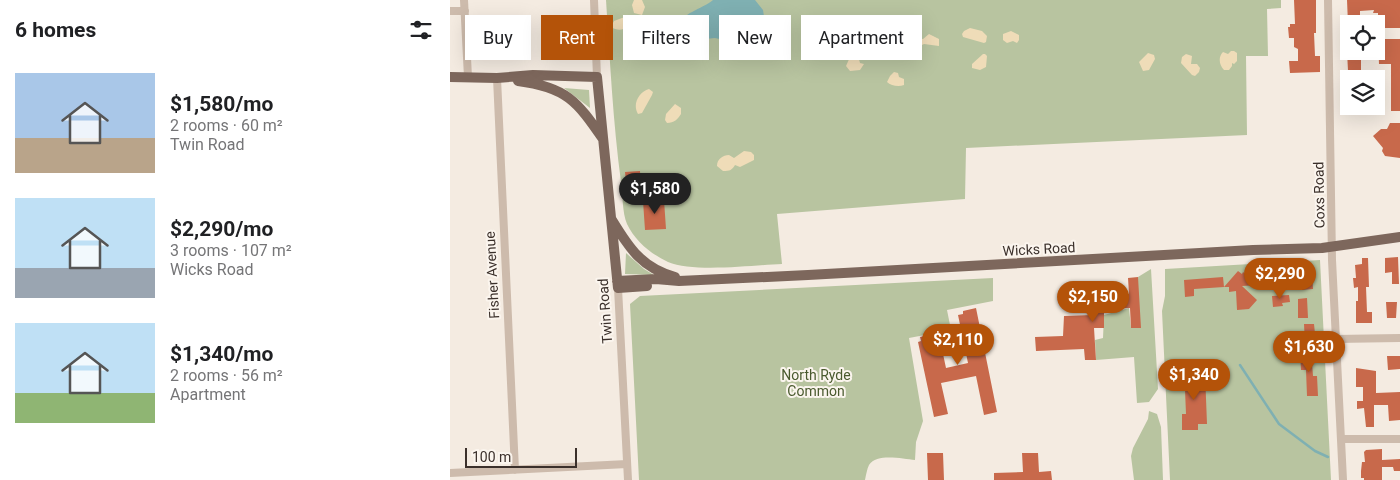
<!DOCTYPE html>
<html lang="en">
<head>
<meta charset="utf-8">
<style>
	:root { --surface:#fff; --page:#f6f6f6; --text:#202124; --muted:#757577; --accent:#b45309 }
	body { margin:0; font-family:Roboto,sans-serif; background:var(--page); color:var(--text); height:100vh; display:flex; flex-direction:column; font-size:19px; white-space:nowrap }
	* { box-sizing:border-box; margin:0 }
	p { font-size:16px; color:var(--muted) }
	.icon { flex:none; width:28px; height:28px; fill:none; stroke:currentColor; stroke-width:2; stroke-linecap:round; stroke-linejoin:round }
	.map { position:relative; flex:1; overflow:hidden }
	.details { display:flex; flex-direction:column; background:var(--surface); width:450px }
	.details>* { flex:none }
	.banner { position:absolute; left:15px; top:15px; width:475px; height:45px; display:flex; gap:10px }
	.tools { position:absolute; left:890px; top:15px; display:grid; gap:10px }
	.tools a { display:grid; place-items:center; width:45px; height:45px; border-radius:0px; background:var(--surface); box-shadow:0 5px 20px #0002; font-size:25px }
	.scale { position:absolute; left:15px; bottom:12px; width:112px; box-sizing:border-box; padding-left:5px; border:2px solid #3b302b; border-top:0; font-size:14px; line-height:18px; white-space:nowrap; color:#3b302b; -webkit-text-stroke:4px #fbf5ee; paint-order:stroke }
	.price { position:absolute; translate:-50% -42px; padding:0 11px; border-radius:18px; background:var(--accent); color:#fff; font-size:16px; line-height:32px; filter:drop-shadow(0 1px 2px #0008) }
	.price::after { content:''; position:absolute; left:50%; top:30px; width:15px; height:11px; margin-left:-8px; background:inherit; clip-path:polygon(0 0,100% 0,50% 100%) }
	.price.selected { background:#222; color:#fff }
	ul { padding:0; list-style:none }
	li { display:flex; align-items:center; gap:15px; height:125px; padding:0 15px }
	li span { display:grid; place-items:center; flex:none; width:140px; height:100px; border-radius:0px; color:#555 }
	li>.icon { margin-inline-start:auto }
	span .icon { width:60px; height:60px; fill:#fffc; stroke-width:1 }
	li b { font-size:21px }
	h2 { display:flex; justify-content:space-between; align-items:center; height:60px; padding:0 15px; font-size:21px }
	.pill { padding:0 18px; border-radius:0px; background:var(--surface); box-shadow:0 5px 20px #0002; font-size:18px; line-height:45px }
	.pill.selected { background:var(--accent); color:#fff }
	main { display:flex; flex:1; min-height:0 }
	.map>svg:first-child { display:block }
	.green { fill:#b8c4a0 }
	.sand { fill:#efdcb8 }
	.water { fill:#7fb0b2 }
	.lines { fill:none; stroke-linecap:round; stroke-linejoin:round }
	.stream { stroke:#7fb0b2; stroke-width:2.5 }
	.building { fill:#c8694b }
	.minor { stroke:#cdbbac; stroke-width:8 }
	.major { stroke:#7d675c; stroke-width:10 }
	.labels { text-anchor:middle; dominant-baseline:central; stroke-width:4; stroke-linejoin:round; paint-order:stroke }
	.street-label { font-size:14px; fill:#3b302b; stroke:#fbf5ee }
	.park-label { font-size:14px; fill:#4a5a2e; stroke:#fbf5ee }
</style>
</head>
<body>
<main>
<section class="details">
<h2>6 homes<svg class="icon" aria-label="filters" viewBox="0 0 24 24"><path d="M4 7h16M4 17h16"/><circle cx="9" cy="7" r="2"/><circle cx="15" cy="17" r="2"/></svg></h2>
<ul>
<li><span style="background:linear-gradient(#a9c7e8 65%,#b9a48a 0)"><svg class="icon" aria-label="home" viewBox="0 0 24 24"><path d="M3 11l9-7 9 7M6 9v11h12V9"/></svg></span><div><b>$1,580/mo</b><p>2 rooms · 60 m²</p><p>Twin Road</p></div></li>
<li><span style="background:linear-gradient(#bfe0f5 70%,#9aa5b1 0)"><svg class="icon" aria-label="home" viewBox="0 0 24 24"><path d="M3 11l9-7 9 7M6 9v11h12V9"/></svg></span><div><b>$2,290/mo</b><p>3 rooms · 107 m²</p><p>Wicks Road</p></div></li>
<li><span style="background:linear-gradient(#bfe0f5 70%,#8fb573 0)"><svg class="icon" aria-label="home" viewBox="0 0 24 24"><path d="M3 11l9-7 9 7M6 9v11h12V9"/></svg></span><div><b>$1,340/mo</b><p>2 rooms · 56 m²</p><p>Apartment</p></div></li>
</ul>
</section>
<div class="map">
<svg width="950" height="480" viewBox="0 0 950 480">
	<rect width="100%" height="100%" fill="#f4ebe1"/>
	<!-- green -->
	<path class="green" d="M156,0H831V8L817,9L818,56H796L797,135L516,148L515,199L327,214L332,264C303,265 244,273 218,262C201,254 185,241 177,224C172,212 173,195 171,182C163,122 160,61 156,0Z
		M114,88L139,90L140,108Z
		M176,253L194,269L204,275L175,274Z
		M870,260L881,480H720L712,311L715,296V269Z
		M701,269L708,389L699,402L687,403L684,357L646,360L645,340L653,338L654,315L679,308L681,328L688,277Z
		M543,278V301L497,310L501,330L459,338L473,421L466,442L465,460C452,459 427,453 419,465C417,469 416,475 415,480H189L180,304L190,296Z
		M699,411L707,414L711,427L713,480H684L681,456L683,448L698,419Z"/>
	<!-- sand -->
	<path class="sand" d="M184,0H192L195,7L192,15L184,13L182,5Z
		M180,15L185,18V21C179,28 170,33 161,27L164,21Z
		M520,28L532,31L537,36L536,42L534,43L513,37L512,34L514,31Z
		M561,31L569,35V40L567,43L563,41L557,43L553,40V34Z
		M479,34L489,39V46L474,44L470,46H463L462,43L466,38L473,39Z
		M451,42L460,46L461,49L452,57H443L444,51L449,50L447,46Z
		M781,51H784L787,53V61L784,64L782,63V66L779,70H774C769,65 768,57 773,52L778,54Z
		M698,53L704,55L705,59L699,70L693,71L689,62Z
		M404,54L408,56L410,63L414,64L410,70L400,71L396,66L400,57Z
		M533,54H535L537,56L536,67L530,70L522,68V64Z
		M736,54L742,56L741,64H747L750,68L749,72L745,76L742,75L731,63L732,57Z
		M444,72L448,73L449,77L454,79V85C449,87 441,86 437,82L440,76Z
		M199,89L203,92L202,95L192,113L188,114C182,104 189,92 199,89Z
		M225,104L231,108V114C228,119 224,123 217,123L215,120L216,114Z
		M294,151L301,152L304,155V160L290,167L285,165C282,170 280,171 273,171L267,166C267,159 273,155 279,155L284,158Z"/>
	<!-- water -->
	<path class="water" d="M263,0H305L313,10L315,23L311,27L298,32L286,39L278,41L265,38L255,39L246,37L238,44L232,43L228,39L229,33L226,27C232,13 252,9 263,0Z"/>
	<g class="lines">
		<!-- stream -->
		<path class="stream" d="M790,365L829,424L865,451L878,457"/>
	</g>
	<!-- building -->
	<path class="building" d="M844,0H866V33H864L865,56H870V72L840,73L839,61H848V49L844,47V38H839L838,27H840V24H845Z
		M897,0H950V28H928V13H923L924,10L910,11V24H898Z
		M928,39H950V111H941V64H929Z
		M897,51H911V71H921V79H895V71H898Z
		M940,123H950V158L935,156L932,151L933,148L923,136L931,129H937Z
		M190,171L191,189H196L198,199L180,201L178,182H176L175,172Z
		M214,200L216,229L195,230L193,201Z
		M948,257L949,284H942V272L935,273V258Z
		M912,258H918L919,287H916L917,312H922V323H906V301H908V287L904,288L903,278H906L905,265L912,264Z
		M851,270H862L863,289L852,290Z
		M788,271L792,274L793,272L798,276L824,275L825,284L792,286L807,300L799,309L787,310L786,291L779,292V287H774Z
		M688,277L691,328H681L680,308L654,309V328H644L646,360H635L634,349L586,351L585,337L613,336L614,316L643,315L640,296L679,294L678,278Z
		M773,277L774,287L744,289V296L735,297L734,280Z
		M839,295L840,302L832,303L833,306L823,307L822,296Z
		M857,298L858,318H848V299Z
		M936,302H947L946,318H937Z
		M526,308L547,412L534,415L526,376L491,383L498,414L484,417L468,342L471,341L470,337L481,335L483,342L490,340L496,368L518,363L508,315L513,314V311Z
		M854,324H864L866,343L855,344Z
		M861,350L863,376H867L868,396H857L856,370H851L850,351Z
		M937,356H950V369L938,370Z
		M906,368L926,371V393L950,392V420L939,421L938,405H924V427H916L914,408L907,409V401H913V387H906Z
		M755,373L757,424H748V430H732V414H736L735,390H730V374Z
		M932,449V460L950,459V471H944L943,467H932V480H914V478H911V471L912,462H915L914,452L916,450Z
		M477,453H493L494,480H478Z
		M572,453H588L589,472L601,471L602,480H544V473L573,472Z"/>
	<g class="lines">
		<!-- minor -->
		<path class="minor" d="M14,0L18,77
			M144,0L147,77
			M878,0L882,260L893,480
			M0,11H15
			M47,78L65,470
			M168,288L178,480
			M885,339L950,338
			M891,439H950
			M0,473L177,464"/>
		<!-- major -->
		<path class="major" d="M0,77L47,78L83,75L147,77L168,288L197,286
			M68,81C116,87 127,101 153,139
			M162,220C179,248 192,268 225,277
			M167,281L206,279L229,281L358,275L803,250L872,248L950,237"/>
	</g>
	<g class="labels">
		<!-- street labels -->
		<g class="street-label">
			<text transform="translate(869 195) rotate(-91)">Coxs Road</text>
			<text transform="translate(589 249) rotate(-3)">Wicks Road</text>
			<text transform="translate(42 275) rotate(-93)">Fisher Avenue</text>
			<text transform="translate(155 311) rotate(-94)">Twin Road</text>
		</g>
		<!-- park labels -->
		<g class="park-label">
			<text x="366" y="375">North Ryde<tspan x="366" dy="16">Common</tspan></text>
		</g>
	</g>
</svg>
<div class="tools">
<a><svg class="icon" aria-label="locate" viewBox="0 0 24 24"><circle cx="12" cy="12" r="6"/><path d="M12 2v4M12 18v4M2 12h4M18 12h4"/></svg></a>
<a><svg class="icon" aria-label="layers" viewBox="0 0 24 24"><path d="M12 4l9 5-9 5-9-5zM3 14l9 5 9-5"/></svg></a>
</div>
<div class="scale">100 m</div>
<b class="price selected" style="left:205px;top:215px">$1,580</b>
<b class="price" style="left:830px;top:300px">$2,290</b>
<b class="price" style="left:643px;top:323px">$2,150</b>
<b class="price" style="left:508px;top:366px">$2,110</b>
<b class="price" style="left:859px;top:373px">$1,630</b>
<b class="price" style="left:744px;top:401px">$1,340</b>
<div class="banner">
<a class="pill">Buy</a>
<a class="pill selected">Rent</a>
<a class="pill">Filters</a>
<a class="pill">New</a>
<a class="pill">Apartment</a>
</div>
</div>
</main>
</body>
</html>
